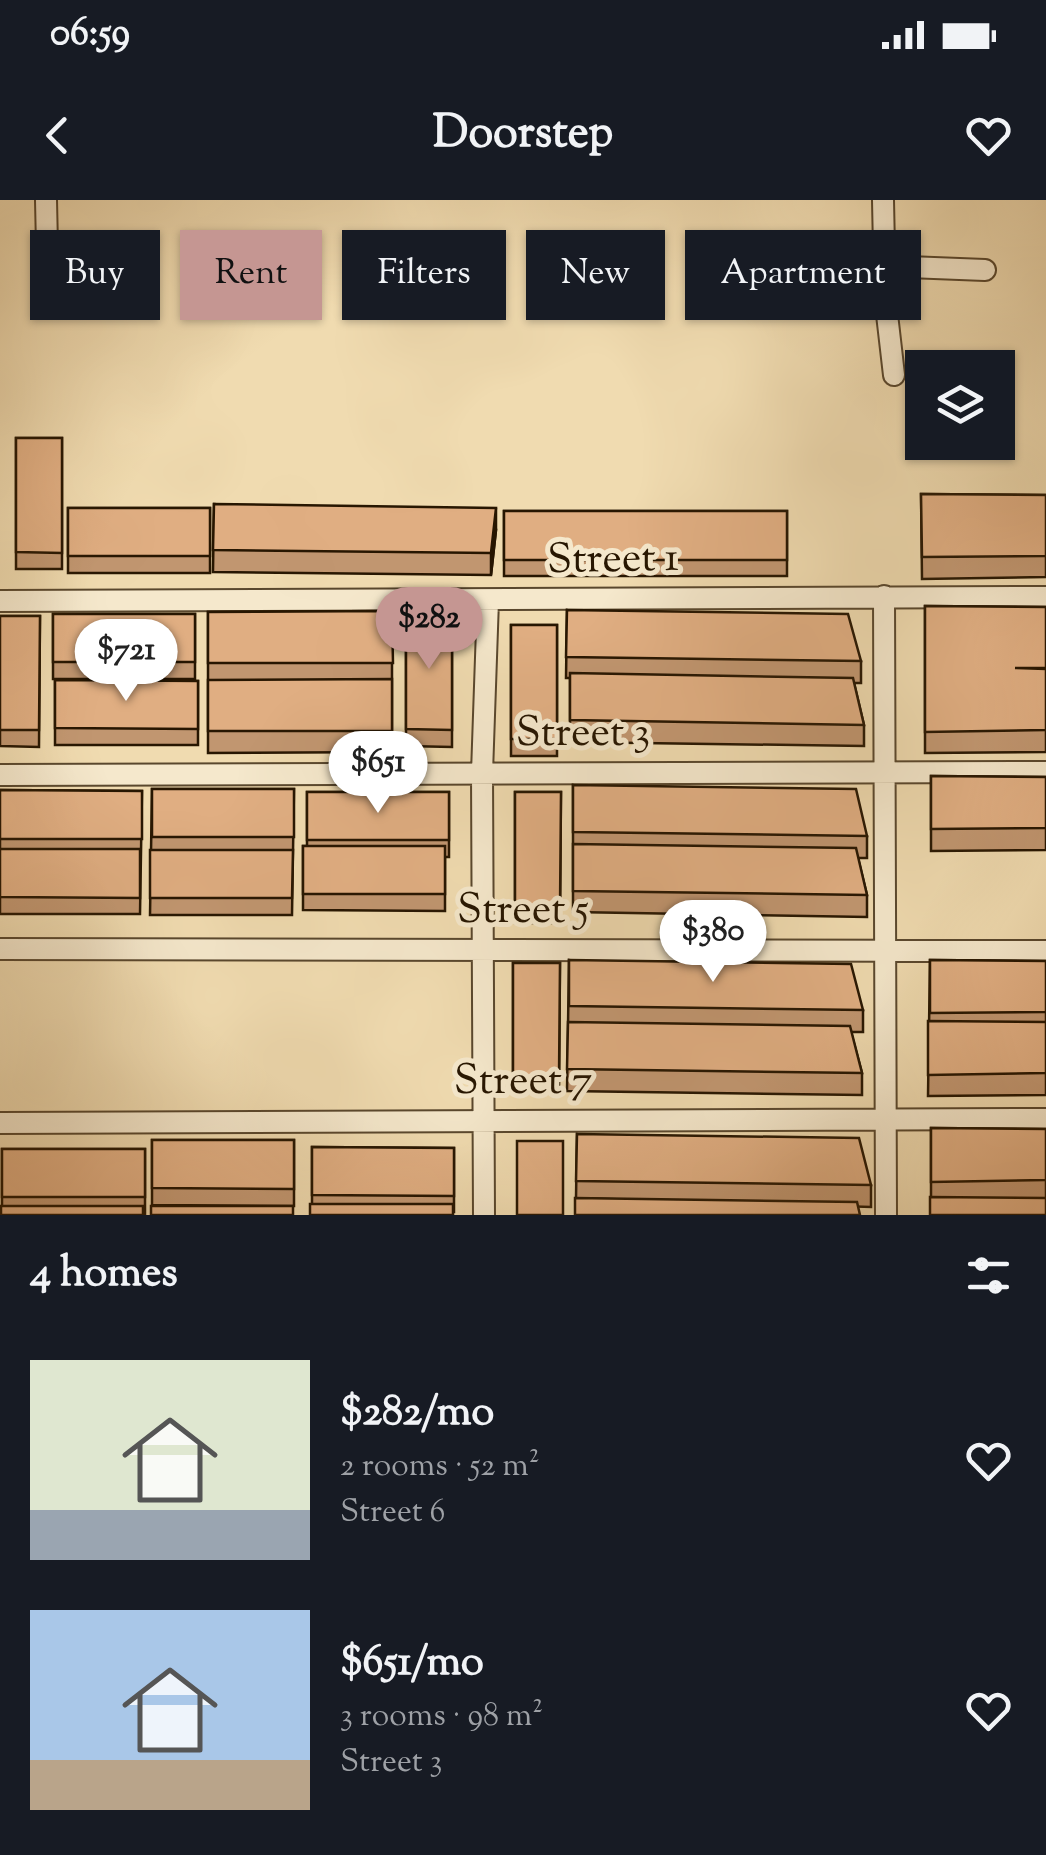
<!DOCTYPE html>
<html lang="en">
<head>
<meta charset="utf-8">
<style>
	:root { --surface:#171b24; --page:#242831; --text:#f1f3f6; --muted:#9ea1a6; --accent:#c59692 }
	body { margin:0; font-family:"Sorts Mill Goudy",serif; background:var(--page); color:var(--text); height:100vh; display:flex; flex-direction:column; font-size:38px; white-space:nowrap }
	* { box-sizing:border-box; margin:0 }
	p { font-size:32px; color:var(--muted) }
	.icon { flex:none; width:55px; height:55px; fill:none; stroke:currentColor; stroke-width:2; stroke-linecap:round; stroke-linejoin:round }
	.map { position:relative; height:1015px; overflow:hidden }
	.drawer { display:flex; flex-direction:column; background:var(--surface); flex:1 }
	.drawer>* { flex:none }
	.guide { position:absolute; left:30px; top:30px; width:988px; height:90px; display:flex; gap:20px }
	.buttons { position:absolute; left:905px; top:150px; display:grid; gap:20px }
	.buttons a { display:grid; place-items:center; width:110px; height:110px; border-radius:0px; background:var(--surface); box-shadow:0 2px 8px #0004; font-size:50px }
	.price { position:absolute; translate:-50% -85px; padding:0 22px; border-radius:35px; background:#fff; color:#222; font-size:32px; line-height:65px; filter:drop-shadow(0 2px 5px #0008) }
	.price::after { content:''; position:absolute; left:50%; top:60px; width:30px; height:22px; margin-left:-15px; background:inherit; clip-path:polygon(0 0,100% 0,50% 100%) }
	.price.current { background:var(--accent); color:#111 }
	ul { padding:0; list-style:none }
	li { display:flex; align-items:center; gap:30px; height:250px; padding:0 30px }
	li span { display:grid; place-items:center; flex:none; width:280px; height:200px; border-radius:0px; color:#555 }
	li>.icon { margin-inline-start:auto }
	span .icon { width:120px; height:120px; fill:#fffc; stroke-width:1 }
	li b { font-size:42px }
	h2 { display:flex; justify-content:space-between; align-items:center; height:120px; padding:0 30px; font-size:42px }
	.pill { padding:0 35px; border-radius:0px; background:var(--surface); box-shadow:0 2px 8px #0004; font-size:35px; line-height:90px }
	.pill.current { background:var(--accent); color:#111 }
	.status { display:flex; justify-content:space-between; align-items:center; height:70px; padding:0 50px; background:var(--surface); direction:ltr }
	.status svg { height:28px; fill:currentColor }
	header { display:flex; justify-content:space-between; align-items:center; height:130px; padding:0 30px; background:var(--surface); font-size:45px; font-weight:700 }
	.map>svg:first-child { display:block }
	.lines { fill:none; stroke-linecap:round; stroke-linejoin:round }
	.street-casing { stroke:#59472d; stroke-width:24 }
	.street { stroke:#f5e8cc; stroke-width:20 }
	.wall { fill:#c19670; stroke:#271601; stroke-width:2.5 }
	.shaded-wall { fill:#9d7a5b; stroke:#271601; stroke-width:2.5 }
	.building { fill:#e0ae82; stroke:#271601; stroke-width:2.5 }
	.labels { text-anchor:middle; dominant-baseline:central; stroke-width:10; stroke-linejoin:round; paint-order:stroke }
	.street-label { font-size:42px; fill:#271601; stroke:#f5e8cc }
</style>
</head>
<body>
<div class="status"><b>06:59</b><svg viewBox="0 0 49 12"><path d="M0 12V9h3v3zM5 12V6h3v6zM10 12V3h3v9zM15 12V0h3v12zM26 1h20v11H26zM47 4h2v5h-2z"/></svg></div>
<header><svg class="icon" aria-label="back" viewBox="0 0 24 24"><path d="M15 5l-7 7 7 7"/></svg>Doorstep<svg class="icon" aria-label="heart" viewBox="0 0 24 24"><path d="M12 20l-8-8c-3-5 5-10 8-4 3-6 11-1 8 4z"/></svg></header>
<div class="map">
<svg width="1046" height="1015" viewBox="0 0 1046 1015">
	<rect width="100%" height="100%" fill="#f0dbb0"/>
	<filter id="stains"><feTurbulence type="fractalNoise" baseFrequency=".002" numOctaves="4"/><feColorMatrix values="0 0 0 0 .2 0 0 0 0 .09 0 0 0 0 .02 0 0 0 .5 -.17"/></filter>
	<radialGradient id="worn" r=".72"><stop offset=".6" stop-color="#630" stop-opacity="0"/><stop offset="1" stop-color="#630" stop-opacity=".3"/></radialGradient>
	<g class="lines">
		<!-- street casing -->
		<g class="street-casing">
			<path id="street" d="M46,0L48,92
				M883,0L885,97L894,175
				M730,60L985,70
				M884,396L886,1015
				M0,401L1046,397
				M0,575L1046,572
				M0,749L1046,751
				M0,923L1046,919
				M484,1015L482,573L488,400"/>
		</g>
		<!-- street -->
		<use href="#street" class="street"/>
	</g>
	<!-- wall -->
	<path class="wall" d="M16,238H62V369H16Z
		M921,294L1046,295V377L922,379Z
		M214,304L496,330L491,375L213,372Z
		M68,308H210V373H68Z
		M504,311H787V376H504Z
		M925,406L1046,407V552L925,553Z
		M567,410L861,461V483H854L864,525V546L570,542V478H566Z
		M392,411V552L208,553V412Z
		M53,414H195V479H53Z
		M406,415H452V547L406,546Z
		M0,416H40L39,547L0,546Z
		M511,425H557V556H511Z
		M55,480L198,481V545H55Z
		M931,576L1046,577V650L931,651Z
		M573,585L867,636V658H858L867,695V717L573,712Z
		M152,589H294L292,715H150Z
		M0,590L142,591L140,714H0Z
		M307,592H449V657H445V711L303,710V646H307Z
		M515,592H561L560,723H515Z
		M569,760L863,810V832H851L862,873V895L567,891Z
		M930,760L1046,761V895L928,896Z
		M513,763H560L559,894L513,893Z
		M931,928L1046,929V1015L931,997Z
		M577,934L871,985V1007L576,998Z
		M152,940H294V1006L152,1005Z
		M312,947L454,948V1012L312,1004Z
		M2,949H145V1014L2,1006Z"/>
	<!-- shaded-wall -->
	<path class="shaded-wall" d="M496,308V330L491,375V353Z"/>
	<!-- building -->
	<path class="building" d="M16,238H62V353L16,352Z
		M921,294L1046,295V356L922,357Z
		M214,304L496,308L491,353L213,350Z
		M68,308H210V356H68Z
		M504,311H787V360H504Z
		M925,406L1046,407V468H1015L1046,469V530L925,532Z
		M567,410L848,414L861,461L566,457Z
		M392,411L393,463H208V412Z
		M53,414H195V462H53Z
		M406,415H452V530L406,529Z
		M0,416H40L39,530H0Z
		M511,425H557V539H511Z
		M570,473L853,478L864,525L570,520Z
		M392,479V531H208V480Z
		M55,480L198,481V529L55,528Z
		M931,576L1046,577V628L931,629Z
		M573,585L856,589L867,636L573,632Z
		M152,589H294V637H152Z
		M0,590L142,591V639H0Z
		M307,592H449V640H307Z
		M515,592H561L560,707L515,706Z
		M573,644L856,648L867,695L573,691Z
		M303,646H445V694H303Z
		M0,649H140V698L0,697Z
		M150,650H293L292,698H150Z
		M569,760L851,764L863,810L569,806Z
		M930,760L1046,761V812L930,813Z
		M513,763H560L559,877H513Z
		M928,821L1046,822V873L928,875Z
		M568,822L850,826L862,873L567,869Z
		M931,928L1046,929V980L931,982Z
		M577,934L859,938L871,985L576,981Z
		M152,940H294V989L152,988Z
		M517,941H563V1015H517Z
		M312,947L454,948V996L312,995Z
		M2,949H145V997H2Z
		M930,997L1046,998V1015H930Z
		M575,998L857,1002L860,1015H575Z
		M310,1004H453V1015H310Z
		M1,1006H143V1015H1Z
		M151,1006H293V1015H151Z"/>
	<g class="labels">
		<!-- street labels -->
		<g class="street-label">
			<text transform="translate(613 361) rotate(-1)">Street 1</text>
			<text x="583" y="535">Street 3</text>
			<text x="523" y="712">Street 5</text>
			<text x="523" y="883">Street 7</text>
		</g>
	</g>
	<rect width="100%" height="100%" filter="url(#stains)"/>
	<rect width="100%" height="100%" fill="url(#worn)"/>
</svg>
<div class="buttons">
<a><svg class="icon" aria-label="layers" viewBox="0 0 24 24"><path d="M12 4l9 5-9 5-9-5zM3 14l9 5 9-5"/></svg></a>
</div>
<b class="price current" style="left:429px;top:472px">$282</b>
<b class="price" style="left:126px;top:504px">$721</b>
<b class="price" style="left:378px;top:616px">$651</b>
<b class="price" style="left:713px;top:785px">$380</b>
<div class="guide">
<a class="pill">Buy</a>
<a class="pill current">Rent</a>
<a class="pill">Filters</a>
<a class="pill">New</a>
<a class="pill">Apartment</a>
</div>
</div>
<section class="drawer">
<h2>4 homes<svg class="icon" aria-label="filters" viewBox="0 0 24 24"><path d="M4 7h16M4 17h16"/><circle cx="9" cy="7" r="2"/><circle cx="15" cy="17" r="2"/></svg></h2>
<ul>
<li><span style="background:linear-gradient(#dfe7d0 75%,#9aa5b1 0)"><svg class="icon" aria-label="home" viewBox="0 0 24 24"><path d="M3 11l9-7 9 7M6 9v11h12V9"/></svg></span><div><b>$282/mo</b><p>2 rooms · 52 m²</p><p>Street 6</p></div><svg class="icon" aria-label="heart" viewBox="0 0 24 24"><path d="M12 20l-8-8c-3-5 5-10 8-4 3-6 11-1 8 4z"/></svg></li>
<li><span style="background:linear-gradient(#a9c7e8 75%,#b9a48a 0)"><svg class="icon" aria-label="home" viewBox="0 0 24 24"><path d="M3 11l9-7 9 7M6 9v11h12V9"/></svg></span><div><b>$651/mo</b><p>3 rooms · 98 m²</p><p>Street 3</p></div><svg class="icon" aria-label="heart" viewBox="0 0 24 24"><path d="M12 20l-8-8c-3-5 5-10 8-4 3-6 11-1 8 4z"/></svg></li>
</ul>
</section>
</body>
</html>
